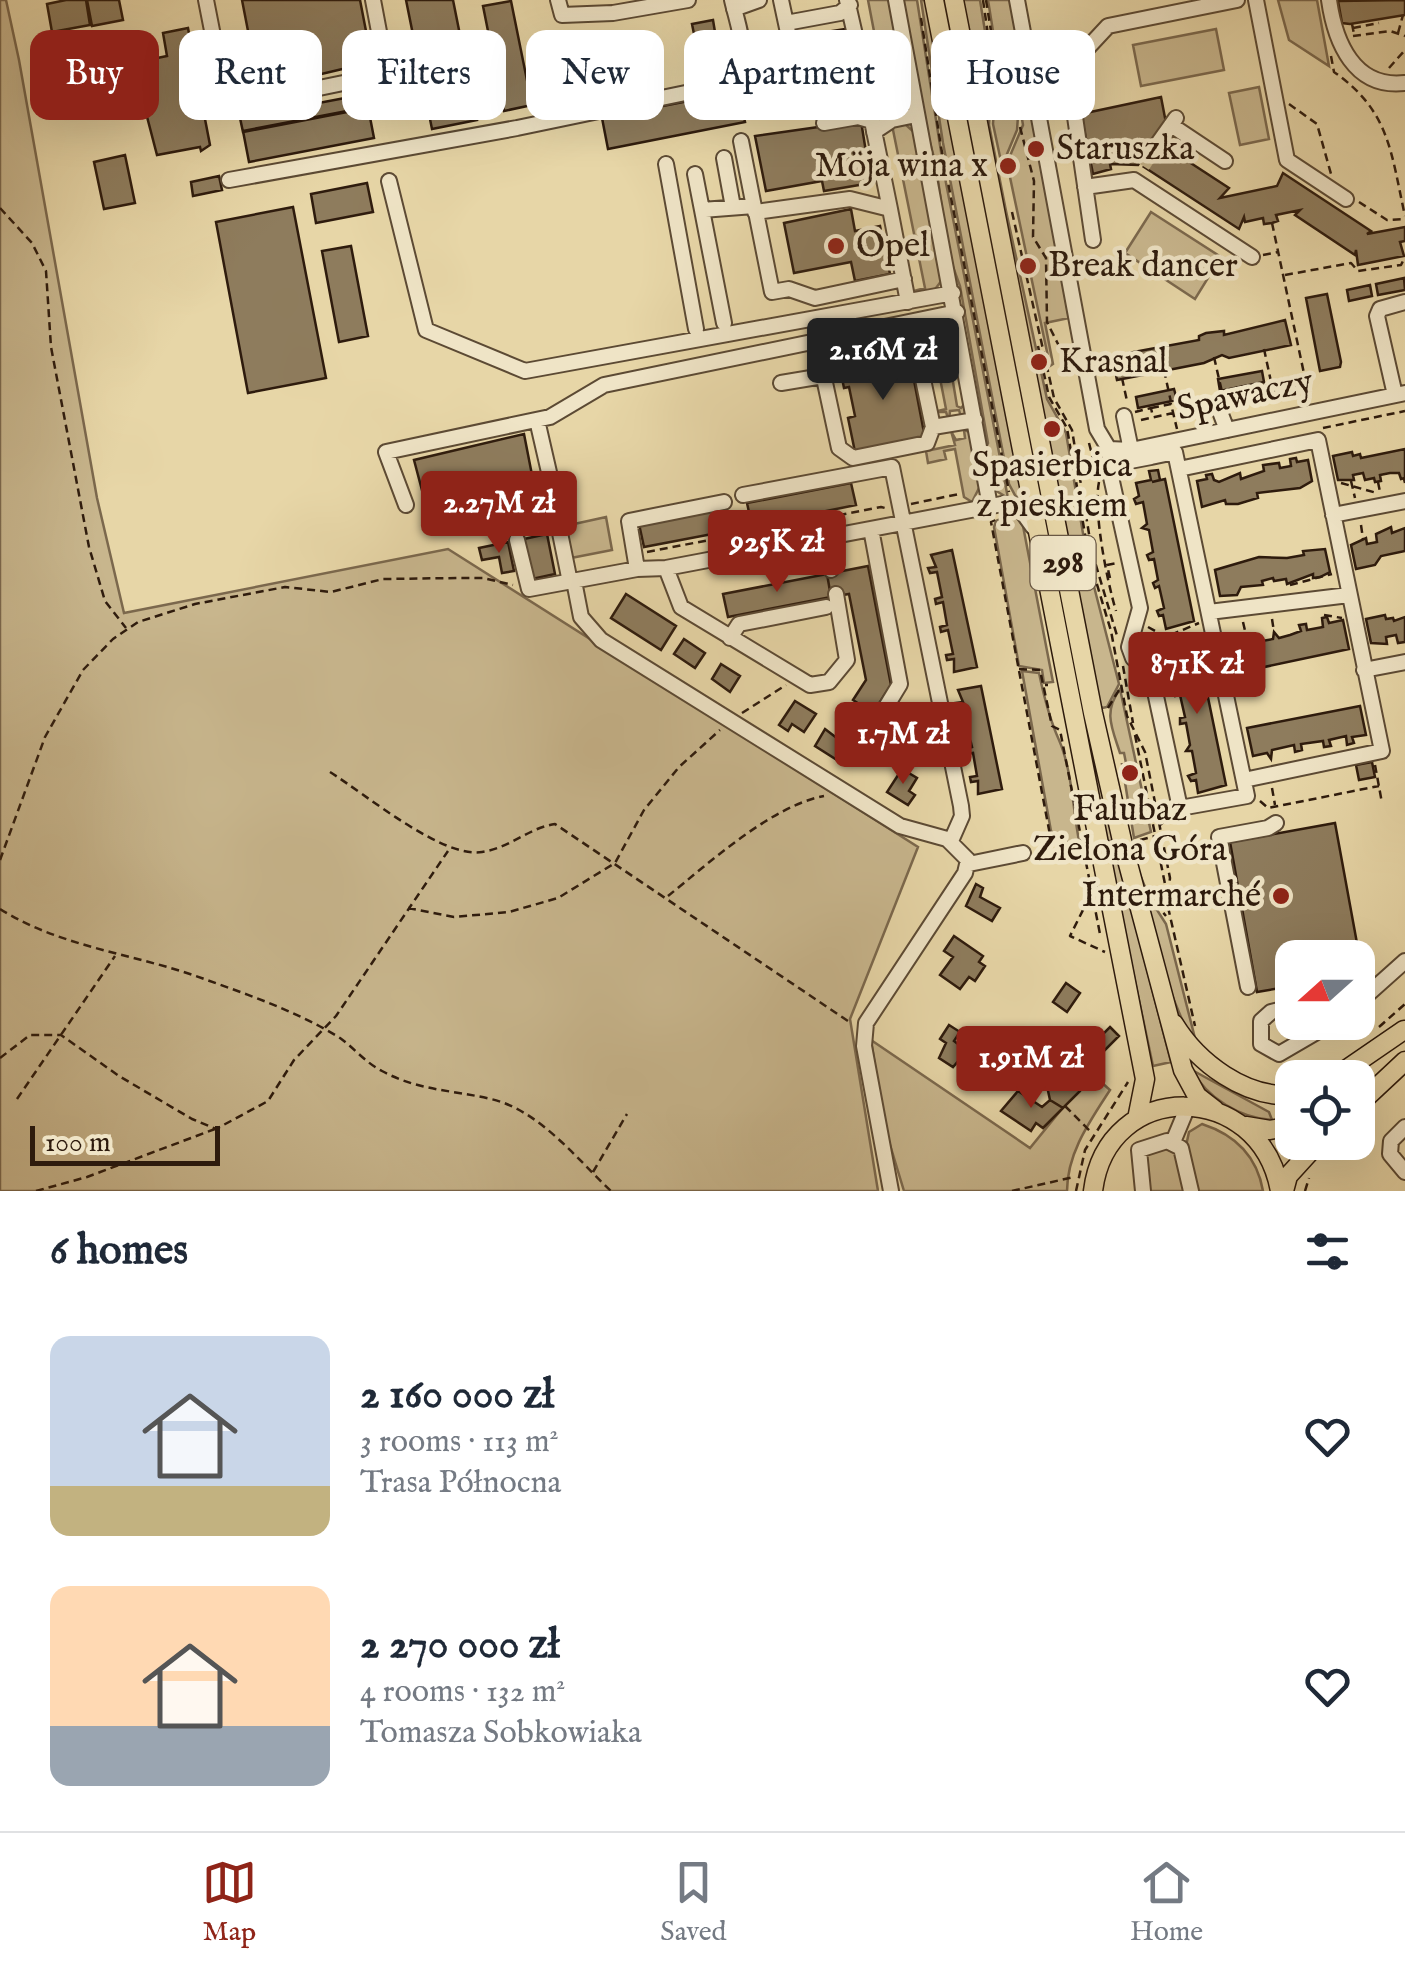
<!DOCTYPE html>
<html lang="en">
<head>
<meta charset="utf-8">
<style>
	:root { --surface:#fff; --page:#f6f6f7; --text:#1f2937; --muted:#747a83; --line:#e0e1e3; --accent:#8f2418 }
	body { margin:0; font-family:"IM FELL English",serif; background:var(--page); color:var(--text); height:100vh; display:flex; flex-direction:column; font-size:38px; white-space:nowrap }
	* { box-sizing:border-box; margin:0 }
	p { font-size:32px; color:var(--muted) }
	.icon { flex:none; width:55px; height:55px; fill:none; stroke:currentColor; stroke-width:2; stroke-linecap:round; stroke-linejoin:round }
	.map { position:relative; height:1191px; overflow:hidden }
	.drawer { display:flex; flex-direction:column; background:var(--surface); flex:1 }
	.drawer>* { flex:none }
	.guide { position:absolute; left:30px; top:30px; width:1345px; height:90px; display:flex; gap:20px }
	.needle { width:65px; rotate:249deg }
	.tools { position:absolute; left:1275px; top:940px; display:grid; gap:20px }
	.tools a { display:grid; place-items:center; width:100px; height:100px; border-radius:20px; background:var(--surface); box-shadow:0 10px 40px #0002; font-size:50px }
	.scale { position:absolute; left:30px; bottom:25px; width:190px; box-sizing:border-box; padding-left:10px; border:5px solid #2e1b0d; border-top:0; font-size:28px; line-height:35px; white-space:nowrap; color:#2e1b0d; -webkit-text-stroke:8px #efe4c6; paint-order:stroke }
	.price { position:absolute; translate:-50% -85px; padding:0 22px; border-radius:10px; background:var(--accent); color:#fff; font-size:32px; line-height:65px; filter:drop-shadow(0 2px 5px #0008) }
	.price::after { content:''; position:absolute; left:50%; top:60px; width:30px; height:22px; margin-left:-15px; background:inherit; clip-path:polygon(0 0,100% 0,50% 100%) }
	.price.active { background:#222; color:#fff }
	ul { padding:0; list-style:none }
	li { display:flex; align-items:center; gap:30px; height:250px; padding:0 50px }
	li span { display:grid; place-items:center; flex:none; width:280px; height:200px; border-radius:20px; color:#555 }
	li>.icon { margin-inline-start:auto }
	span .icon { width:120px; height:120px; fill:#fffc; stroke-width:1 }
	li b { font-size:42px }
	h2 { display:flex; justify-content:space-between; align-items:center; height:120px; padding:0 50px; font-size:42px }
	.chip { padding:0 35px; border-radius:20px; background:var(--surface); box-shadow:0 10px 40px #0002; font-size:35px; line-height:90px }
	.chip.active { background:var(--accent); color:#fff }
	.menu { display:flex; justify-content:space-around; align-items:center; height:140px; border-top:2px solid var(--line); background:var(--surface); font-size:28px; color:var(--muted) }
	.menu a { display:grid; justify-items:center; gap:5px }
	.menu .active { color:var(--accent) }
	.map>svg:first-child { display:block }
	.green { fill:#c8b68d; stroke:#7b684d; stroke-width:2.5 }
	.building { fill:#8e7c5d; stroke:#2e1b0d; stroke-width:2.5 }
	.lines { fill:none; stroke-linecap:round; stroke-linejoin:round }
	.minor-tunnel { stroke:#c2b188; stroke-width:14; stroke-dasharray:14 7; stroke-linecap:butt }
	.minor-casing { stroke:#5c4a34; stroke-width:18 }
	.major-casing { stroke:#2e1b0d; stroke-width:21 }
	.path { stroke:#2e1b0d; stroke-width:2.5; stroke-dasharray:8 5; stroke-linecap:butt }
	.minor { stroke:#efe4c6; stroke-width:14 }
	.major { stroke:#e7d6a7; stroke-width:18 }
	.poi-dot { fill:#8f2418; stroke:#efe4c6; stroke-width:4 }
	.labels { text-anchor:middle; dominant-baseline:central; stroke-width:9; stroke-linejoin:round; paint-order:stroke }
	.shield { fill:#efe4c6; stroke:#685744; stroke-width:2.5 }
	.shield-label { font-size:32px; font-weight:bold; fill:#2e1b0d }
	.poi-label { font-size:35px; fill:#2e1b0d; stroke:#efe4c6; text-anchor:start }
	.street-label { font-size:35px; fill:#2e1b0d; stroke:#efe4c6 }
</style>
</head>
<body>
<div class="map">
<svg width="1405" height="1191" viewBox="0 0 1405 1191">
	<rect width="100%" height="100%" fill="#e7d6a7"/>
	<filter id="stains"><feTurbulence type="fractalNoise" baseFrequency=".002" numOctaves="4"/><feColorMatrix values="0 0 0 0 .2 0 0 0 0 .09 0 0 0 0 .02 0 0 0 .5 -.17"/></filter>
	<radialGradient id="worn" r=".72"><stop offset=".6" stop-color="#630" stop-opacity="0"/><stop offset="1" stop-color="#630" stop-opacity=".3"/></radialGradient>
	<!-- green -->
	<path class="green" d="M0,0H6L19,60L97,498L124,613L448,549L918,847L850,1019L878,1191H0Z
		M868,0H893L908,97L899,113L890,115Z
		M901,0H917L946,183L1008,498L993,489L984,452L988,443L960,286L948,253L936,165L919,102Z
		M921,0H927L1024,495L1016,497L1009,484L943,143Z
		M941,0H947L1114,840L1105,842Z
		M961,0H980L992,75L989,125L1006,211L1047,399L1066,433L1088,563L1119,684L1107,707L1102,708L1098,702Z
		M988,0H1011L1069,318L1045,323L1053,364L1050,366L1007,163L1023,125L1021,113L1001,81Z
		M1278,0H1317L1329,66L1289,40Z
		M1216,29L1224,70L1141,86L1133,45Z
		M996,77L1018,116L1017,130L1002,166L993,124Z
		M1259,87L1269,139L1240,145L1229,93Z
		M905,124L916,134L942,280L933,292L917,295L914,291L925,288L892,125Z
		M1151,212L1221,257L1195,299L1125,253Z
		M943,323L955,334L947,346L957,406L961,408L965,404L967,412L961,417L959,410L950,411L949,421L946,412H934L946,409L932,337L922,338L921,330L923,326Z
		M964,430L970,432L981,484L972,502L964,497L955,449L944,451L946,459L928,463L926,451L955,445L951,431L956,440L965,438Z
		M1014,513L1023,526L1053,682L1044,683L1042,670L1019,666L994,527L996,521Z
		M606,517L612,550L571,558L565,526Z
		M1022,671L1039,673C1044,697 1049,718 1059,740C1072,770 1073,810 1079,841L1075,847L1051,831Z
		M1120,689L1151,832L1134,838L1122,764L1126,763L1124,753H1120C1112,728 1103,712 1120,689Z
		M1117,853L1171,1062L1153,1066L1108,855Z
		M1136,865L1150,899L1166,924L1198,1050C1164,994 1153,928 1136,865Z
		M871,1040L1030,1148L1091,1073L1110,1090C1090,1121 1067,1153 1067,1191H904L884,1125Z
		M1192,1070L1269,1112L1272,1120C1240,1118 1207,1098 1192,1070Z
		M1202,1124C1236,1135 1257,1156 1263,1191H1195L1186,1146L1189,1132Z
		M1164,1148L1176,1153L1187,1191H1146L1143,1158L1150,1151Z"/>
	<!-- building -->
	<path class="building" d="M66,0H86L90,25L52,32L47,4Z
		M87,0H119L123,20L92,26Z
		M242,0H360L372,62L296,80L282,79L280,67L256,72Z
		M406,0H453L477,120L432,129Z
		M1405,0V15L1350,24L1342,23L1338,1Z
		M511,1L532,105L504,111L483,6Z
		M713,20L718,50L698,54L692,24Z
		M188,28L192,50L197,49L198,56L193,57L210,145L201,151L200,147L157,155L133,63L167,56L163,33Z
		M852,28L860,84L840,88L838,76L811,58L799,61L794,37Z
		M739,91L745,122L608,149L602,118Z
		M366,94L368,108L243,132L240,118Z
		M1161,97L1166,123L1160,143L1229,188L1220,198L1277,186L1283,173L1371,231L1367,234L1405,227V241L1400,242L1404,256L1358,265L1356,250L1355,255L1295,215L1300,210L1276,215L1278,221L1272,223L1264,224L1263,218L1245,222L1244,217L1239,229L1144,167L1148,164L1141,160L1138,165L1110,164L1111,169L1093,174L1081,114Z
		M368,107L374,138L249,162L243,131Z
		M861,121L871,183L824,191L822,181L766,191L755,136Z
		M125,155L135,203L104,209L94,162Z
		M219,176L222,190L193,196L191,182Z
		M367,183L373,212L316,223L311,194Z
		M293,207L326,378L248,393L216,222Z
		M851,209L855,231L880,226L890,274L855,281L851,262L794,273L784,223Z
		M351,246L368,336L339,342L322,251Z
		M1404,278L1405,290L1378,295L1376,284Z
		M1370,285L1372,296L1349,301L1347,290Z
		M1327,294L1341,362L1340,367L1320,371L1306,298Z
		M1285,320L1291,345L1229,358L1222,355L1204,363L1117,380L1112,356L1199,340V336L1206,333L1224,331V335Z
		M909,354L925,438L855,452L848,418L855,416L849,387L844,388L840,368Z
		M1262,371L1264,382L1220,391L1218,379Z
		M1174,389L1177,400L1138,408L1136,397Z
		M524,434L532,475L493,483L497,498L428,513L414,460Z
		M1405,449V478L1401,479L1399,473H1390L1380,475L1381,481L1375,482L1374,478L1365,480L1363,473L1353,475L1354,480H1338L1333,456L1352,452L1353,456L1360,454L1361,458Z
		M1296,458L1297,462L1308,460L1312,481L1300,488L1257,493L1258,498L1238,504H1226L1225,500L1202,507L1197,481L1207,479L1206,475L1212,474L1214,480L1219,482L1240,473L1241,479L1264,471L1263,465L1279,463L1280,468L1291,466L1290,459Z
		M1158,470L1160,480L1152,482L1165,479L1194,621L1166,629L1163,615L1159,616L1157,611L1164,608L1159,586L1155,588L1153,583L1158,580L1154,559L1149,560L1147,555L1153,552L1149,530L1142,528L1147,524L1143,502L1136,504L1134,499L1139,496L1136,483L1151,480L1149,471Z
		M851,483L856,505L752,526L747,503Z
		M724,508L728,531L644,547L639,524Z
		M1391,527L1392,533L1405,528V551L1381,556L1375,565L1356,569L1351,545L1366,538L1367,544L1377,542L1376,534Z
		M547,534L555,574L532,579L524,539Z
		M508,542L514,571L502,573L499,557L482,560L479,548Z
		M1325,549L1330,572L1320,577L1313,578V574L1287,584L1286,579L1274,581L1273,578L1262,581L1263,585L1241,587L1237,595L1220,596L1215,570L1259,557L1287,558L1304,555L1303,551Z
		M952,550L977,667L954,672V659L947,660L946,655L953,654L948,630L941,632L940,627L947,625L943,602L936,604L935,599L942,597L937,572L930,573L928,568L936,567L931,555Z
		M868,566L891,685L873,713L853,700L866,680L849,594L831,597L827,574Z
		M827,574L831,597L728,617L723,594Z
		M626,594L676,626L661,650L611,618Z
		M1385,615L1386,619L1393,618L1394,621L1405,617V642L1398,643L1396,635L1386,637L1387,644L1371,643L1366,619Z
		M1327,617L1329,623L1343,620L1349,649L1236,673L1230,645L1244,642L1243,636L1249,635L1251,643L1273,639L1274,632L1279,638L1290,635L1301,631L1299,625L1306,624L1307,630L1323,627L1322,618Z
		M684,639L705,653L695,668L674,654Z
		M1197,644L1226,785L1198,793L1196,780L1191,781L1188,776L1196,773L1192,751H1186L1190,745L1186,723L1180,724V718L1185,717L1180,695L1175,696L1173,692L1179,689L1174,667L1168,669L1165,664L1171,661L1168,648Z
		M721,664L740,676L730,692L712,679Z
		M981,686L1002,789L978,794V781L971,782L970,777L977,776L973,753L965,754L964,749L972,747L971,743L966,730L961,731L960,726L965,725L961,707L956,708L955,703L963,702L958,690Z
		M795,701L816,714L804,732L792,724L788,731L779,725Z
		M1360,706L1366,735L1352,737L1354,743L1347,745L1346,736L1329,740L1331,746L1324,747L1323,741L1301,744L1302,750L1295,752L1294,745L1272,750L1271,759L1267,753L1253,756L1247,728Z
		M825,729L846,745L837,760L815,746Z
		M1372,762L1375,777L1359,780L1356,765Z
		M902,769L917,778L909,791L915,795L908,805L887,792Z
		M1335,823L1363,976L1358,977V958H1292V986L1257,992L1230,842Z
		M976,884L983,888L980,897L1000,908L992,921L966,906Z
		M954,936L983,956L979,962L985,966L975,981L969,977L960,989L940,975L953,957L944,951Z
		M1066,983L1080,993L1067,1012L1053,1002Z
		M949,1025L960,1032L954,1041L967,1051L953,1067L939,1058L946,1043L940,1039Z
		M1110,1027L1119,1036L1100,1055L1091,1046Z
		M1072,1049L1080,1091L1063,1108L1050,1100L1045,1077L1037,1072L1053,1052Z
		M1018,1091L1042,1107L1050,1100L1063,1108L1043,1128L1036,1123L1031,1131L1001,1111Z"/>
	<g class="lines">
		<!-- minor-tunnel -->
		<path class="minor-tunnel" d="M1143,166L1154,149"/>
		<!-- minor casing -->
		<g class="minor-casing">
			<path id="minor" d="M206,0L227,107L387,74L373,0
				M558,0L562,15L613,13L688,0
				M781,0L799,84
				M896,0L990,506
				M1017,0L1097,429L1109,449L1131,450
				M1256,0L1287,160L1346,199
				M1329,0C1335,42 1354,89 1405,83
				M734,9L759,0
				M786,23L840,13L850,5
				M796,68L806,65L837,94L867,87L847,0
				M824,123L858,117L872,121L890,209
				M1171,125L1225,161
				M874,132L892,120L916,115
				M741,141L755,212
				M1154,149L1176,118
				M724,158L733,207
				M666,164L696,329
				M695,174L702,210
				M229,180L517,128L724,85C755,65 739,31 732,0
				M389,181L426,330L525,371L953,293
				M1085,187L1134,180L1252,257
				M1093,240L1068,69L1108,26L1237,0
				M904,279L815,298L789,289L772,292L756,212L850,199L890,209L908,302
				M911,322L933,427L975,420
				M724,323L702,210L754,206
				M819,356L821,364L915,347
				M821,364L839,448L853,458L927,443L933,427
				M781,383L823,376
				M1395,395L1377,316L1380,309L1405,302
				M1217,404L1227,430
				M1124,416L1131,450L1405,393
				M1109,449L1111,477L1140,608L1129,647L1133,658L1151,673L1180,808L1247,796L1175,452L1151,457
				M1109,465L1151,457L1150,452
				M1179,469L1318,440L1382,751L1244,780
				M743,495L892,467L961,806L962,816L951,841
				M515,498L545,499L554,494L537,420
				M406,505L386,452L550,417L604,385L957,312
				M1333,515L1405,501
				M871,529L900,684L880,717
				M560,533L570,582
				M825,537L831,570
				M517,540L529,589L637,569L666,568L1002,504L1018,506L1033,527
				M666,568L681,607L810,685L829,682L847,660L836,594
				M637,569L629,521L724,502
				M574,581L581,617L601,640L900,826L947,839L968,860L965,873L866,1023L864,1046L891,1191
				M1209,612L1349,595
				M730,638L739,624L826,607
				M1364,670L1405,662
				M969,864L1023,853
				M1248,987L1219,837L1268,828L1276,823
				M1358,1003L1405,961
				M1287,1008L1271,1012L1261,1021V1044L1279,1054L1334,1022
				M1405,1127L1391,1141L1390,1154L1405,1172
				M1173,1142L1188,1106
				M1143,1191L1139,1150L1167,1141L1181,1148L1191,1191"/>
		</g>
		<!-- major casing -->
		<g class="major-casing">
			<path id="major" d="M934,0L1145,1079L1137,1119
				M954,0L1093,713L1123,845L1183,1070L1197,1096L1215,1110
				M1174,1024C1198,1063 1245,1098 1292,1095
				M1334,1078L1404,1030
				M1358,1105L1405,1061
				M1246,1126L1270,1130L1292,1126
				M1093,1191C1107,1078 1260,1079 1280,1191
				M1284,1191L1288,1176L1319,1142"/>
		</g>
		<!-- path -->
		<path class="path" d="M983,0L995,84L990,108
			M986,0L997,68
			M921,18L941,147L1009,492
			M1352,24L1354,34
			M1353,28L1379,23
			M1398,33L1403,15
			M1353,36L1390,31L1405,36
			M1331,56L1334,72C1390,111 1391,153 1405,216
			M1389,68L1405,50
			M1289,104L1317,124L1331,174
			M1020,127L1034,181L1033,237L1046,258L1047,322L1066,360L1073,364
			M1359,202L1387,220L1405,219
			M0,208L32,243L46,271L51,347L89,547L105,601L126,628
			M1012,212L1054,398L1072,430L1092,552L1118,639
			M1272,223L1309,397
			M1263,255L1278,252
			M1285,275L1351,263L1358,271L1401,265L1405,257
			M1038,346L1049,397L1067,428L1089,558L1111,631L1127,716L1145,752L1170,878L1167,905
			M1264,349L1273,391
			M1214,357L1222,392
			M1164,370L1171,402
			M1122,378L1127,401
			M1224,393L1271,383
			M1229,401L1304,386
			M1151,408L1171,404L1177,429
			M1135,412L1151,408L1153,417
			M1141,420L1206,406
			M1323,428L1405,411
			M1089,443L1097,474
			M1404,479L1405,483
			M1351,481L1355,498
			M1099,482C1093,511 1107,581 1116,611
			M1378,482L1380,492
			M1341,483L1377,493
			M911,504L959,494
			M995,520L991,522L1050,835L1077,854L1087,852
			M1361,525L1363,539
			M647,552L881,507L889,509
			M1110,578L1107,565L1117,563
			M1290,585L1332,574
			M1324,615L1342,618
			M1272,619L1274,632
			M1243,622L1246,635
			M1148,627L1166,637L1199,623
			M1152,654L1154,633
			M1123,666L1133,723
			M1019,669L1040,670L1052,726L1060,730L1100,934
			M1045,685H1048
			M1108,708L1122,685
			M742,713L786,685
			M1135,735L1167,894
			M1375,765L1382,803
			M330,772C365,794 443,859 482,852C510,848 528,828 555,824L851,1023
			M1272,788L1275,805
			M1260,801L1268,808L1379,786
			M1160,825L1171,816
			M1140,840L1155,836
			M0,860L45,737L83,670L113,639L138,622L195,604L285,587L331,592L383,579L458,578H483L513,585
			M668,896C709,863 771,806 824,796
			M1089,898L1070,936L1105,952
			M1155,903L1166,916
			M1168,907L1195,1026
			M408,908L454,917L509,912L558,898L615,863L644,810L679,767L720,730
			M0,909C59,946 128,953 193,975C243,993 295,1010 340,1038C354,1048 366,1063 382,1071C419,1091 453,1090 491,1099C539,1110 577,1159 611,1191
			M1379,1027L1405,1004
			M0,1058L30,1035H61L119,1076L192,1119L216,1129L268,1101L294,1060L336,1016L448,851
			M17,1099L115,956
			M1065,1106L1092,1133
			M593,1172L627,1114
			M36,1191L87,1177L215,1129
			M1012,1191L1074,1177
			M1076,1191L1085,1150L1128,1082
			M1305,1191L1309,1178"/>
		<!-- minor -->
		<use href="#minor" class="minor"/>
		<!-- major -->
		<use href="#major" class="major"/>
	</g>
	<!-- markers -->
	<g class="poi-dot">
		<circle cx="1036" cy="149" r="10"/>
		<circle cx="1008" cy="166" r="10"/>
		<circle cx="836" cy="246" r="10"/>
		<circle cx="1028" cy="266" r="10"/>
		<circle cx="1039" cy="362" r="10"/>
		<circle cx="1052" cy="429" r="10"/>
		<circle cx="1130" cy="773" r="10"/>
		<circle cx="1281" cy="896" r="10"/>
	</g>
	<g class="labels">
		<!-- shield labels -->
		<rect class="shield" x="1030.5" y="536" width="65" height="54" rx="8"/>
		<g class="shield-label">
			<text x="1063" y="563">298</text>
		</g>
		<!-- poi labels -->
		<g class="poi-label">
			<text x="1056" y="149">Staruszka</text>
			<text x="988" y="166" text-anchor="end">Möja wina x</text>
			<text x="856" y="246">Opel</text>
			<text x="1048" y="266">Break dancer</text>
			<text x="1059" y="362">Krasnal</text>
			<text x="1052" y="466" text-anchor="middle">Spasierbica<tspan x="1052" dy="40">z pieskiem</tspan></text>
			<text x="1130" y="810" text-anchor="middle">Falubaz<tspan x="1130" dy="40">Zielona Góra</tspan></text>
			<text x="1261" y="896" text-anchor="end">Intermarché</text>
		</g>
		<!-- street labels -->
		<g class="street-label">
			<text transform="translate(1245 396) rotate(-12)">Spawaczy</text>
		</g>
	</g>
	<rect width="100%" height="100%" filter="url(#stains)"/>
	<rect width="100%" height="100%" fill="url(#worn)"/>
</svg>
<div class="tools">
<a><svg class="needle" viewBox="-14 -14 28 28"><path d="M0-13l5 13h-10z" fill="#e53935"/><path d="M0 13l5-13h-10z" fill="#747a83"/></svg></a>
<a><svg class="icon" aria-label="locate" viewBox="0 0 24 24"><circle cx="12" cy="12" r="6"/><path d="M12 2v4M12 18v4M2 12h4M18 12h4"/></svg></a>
</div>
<div class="scale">100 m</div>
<b class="price active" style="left:883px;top:403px">2.16M zł</b>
<b class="price" style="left:499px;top:556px">2.27M zł</b>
<b class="price" style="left:777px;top:595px">925K zł</b>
<b class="price" style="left:1197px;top:717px">871K zł</b>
<b class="price" style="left:903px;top:787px">1.7M zł</b>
<b class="price" style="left:1031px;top:1111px">1.91M zł</b>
<div class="guide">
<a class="chip active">Buy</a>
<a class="chip">Rent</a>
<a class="chip">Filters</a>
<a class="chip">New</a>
<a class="chip">Apartment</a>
<a class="chip">House</a>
</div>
</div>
<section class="drawer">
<h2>6 homes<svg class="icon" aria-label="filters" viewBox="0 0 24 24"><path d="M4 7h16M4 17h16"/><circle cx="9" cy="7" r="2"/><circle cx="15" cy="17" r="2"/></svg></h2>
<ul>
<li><span style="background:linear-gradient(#c9d6e8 75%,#c2b280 0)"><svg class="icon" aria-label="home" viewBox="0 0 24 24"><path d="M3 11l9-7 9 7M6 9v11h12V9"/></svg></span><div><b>2 160 000 zł</b><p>3 rooms · 113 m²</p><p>Trasa Północna</p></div><svg class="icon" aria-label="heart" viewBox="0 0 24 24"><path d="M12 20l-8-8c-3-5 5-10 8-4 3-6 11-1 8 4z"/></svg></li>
<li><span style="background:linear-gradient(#ffd9b3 70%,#9aa5b1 0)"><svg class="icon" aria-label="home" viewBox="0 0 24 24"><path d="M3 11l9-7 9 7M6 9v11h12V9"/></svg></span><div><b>2 270 000 zł</b><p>4 rooms · 132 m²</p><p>Tomasza Sobkowiaka</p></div><svg class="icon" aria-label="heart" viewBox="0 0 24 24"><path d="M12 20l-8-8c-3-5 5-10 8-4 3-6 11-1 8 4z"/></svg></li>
</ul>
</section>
<nav class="menu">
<a class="active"><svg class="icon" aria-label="map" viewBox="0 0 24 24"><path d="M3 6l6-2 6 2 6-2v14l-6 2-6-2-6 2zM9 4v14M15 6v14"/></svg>Map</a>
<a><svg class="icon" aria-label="saved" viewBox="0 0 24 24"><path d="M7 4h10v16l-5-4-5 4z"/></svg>Saved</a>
<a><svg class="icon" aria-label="home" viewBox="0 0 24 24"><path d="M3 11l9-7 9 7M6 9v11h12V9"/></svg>Home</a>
</nav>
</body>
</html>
